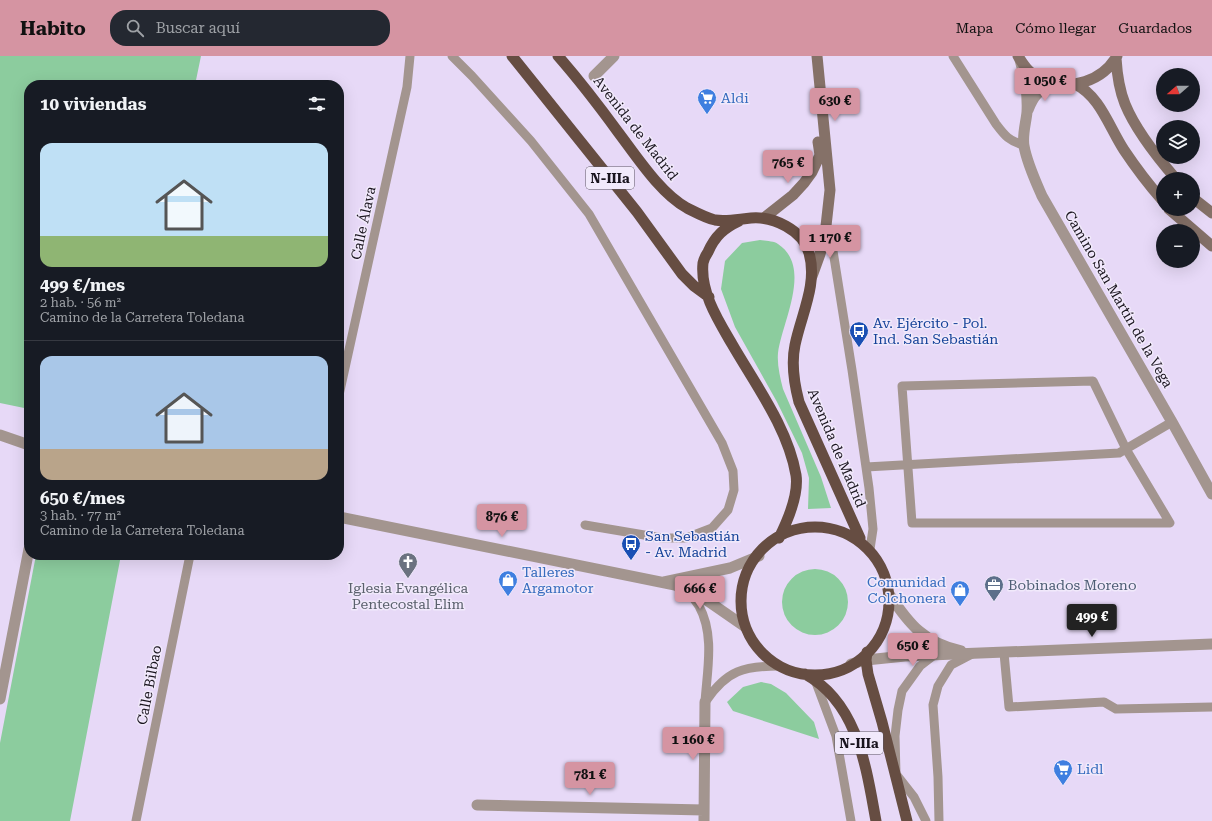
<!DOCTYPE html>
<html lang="es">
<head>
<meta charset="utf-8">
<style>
	:root { --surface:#171b24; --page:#242831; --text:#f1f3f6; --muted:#9ea1a6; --line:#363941; --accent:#d594a2 }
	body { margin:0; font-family:"Roboto Serif",serif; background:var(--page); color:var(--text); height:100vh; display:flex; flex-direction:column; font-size:15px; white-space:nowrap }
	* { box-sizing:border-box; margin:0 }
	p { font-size:13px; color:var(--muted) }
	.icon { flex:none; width:22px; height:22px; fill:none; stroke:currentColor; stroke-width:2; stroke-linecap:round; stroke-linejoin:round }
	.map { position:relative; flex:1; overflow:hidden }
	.sheet { position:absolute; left:24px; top:24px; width:320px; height:480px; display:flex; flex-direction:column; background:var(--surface); border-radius:16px; box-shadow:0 4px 16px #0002 }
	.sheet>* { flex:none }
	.needle { width:26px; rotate:250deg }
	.controls { position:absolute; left:1156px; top:12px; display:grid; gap:8px }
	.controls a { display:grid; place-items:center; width:44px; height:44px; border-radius:50%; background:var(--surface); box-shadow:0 4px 16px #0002; font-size:20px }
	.price { position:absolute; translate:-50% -34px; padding:0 9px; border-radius:4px; background:var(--accent); color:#111; font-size:13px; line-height:26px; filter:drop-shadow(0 1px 2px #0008) }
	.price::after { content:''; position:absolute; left:50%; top:24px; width:12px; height:9px; margin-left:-6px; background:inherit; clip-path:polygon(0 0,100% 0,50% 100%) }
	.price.current { background:#222; color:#fff }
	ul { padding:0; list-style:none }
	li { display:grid; align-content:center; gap:8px; height:212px; padding:0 16px }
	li+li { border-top:1px solid var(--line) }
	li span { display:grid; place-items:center; height:124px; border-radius:12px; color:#555 }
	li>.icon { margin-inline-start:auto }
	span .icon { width:72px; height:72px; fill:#fffc; stroke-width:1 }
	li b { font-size:17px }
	h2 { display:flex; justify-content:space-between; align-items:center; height:48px; padding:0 16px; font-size:17px }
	header { display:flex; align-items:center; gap:24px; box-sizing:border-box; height:56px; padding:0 20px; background:var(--accent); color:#111 }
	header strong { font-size:19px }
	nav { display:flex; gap:22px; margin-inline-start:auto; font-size:14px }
	.search { width:280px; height:36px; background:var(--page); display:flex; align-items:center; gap:10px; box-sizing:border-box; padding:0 14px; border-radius:16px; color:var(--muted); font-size:15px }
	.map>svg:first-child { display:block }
	.green { fill:#8ccc9e }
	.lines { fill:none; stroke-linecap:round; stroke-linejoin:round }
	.service { stroke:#a3958f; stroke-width:9 }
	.pedestrian { stroke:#a3958f; stroke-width:11 }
	.minor { stroke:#a3958f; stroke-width:11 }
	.secondary { stroke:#857168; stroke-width:11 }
	.trunk { stroke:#664d42; stroke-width:11 }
	.labels { text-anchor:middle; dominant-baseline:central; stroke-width:3; stroke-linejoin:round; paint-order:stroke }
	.shield { fill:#f1e9fb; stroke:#5a5460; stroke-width:1 }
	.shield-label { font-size:13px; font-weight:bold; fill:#19141e }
	.shop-label { font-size:14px; fill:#366cbe; stroke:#f1e9fb; text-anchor:start }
	.street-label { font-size:14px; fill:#19141e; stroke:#f1e9fb }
	.transit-label { font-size:14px; fill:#164399; stroke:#f1e9fb; text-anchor:start }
	.service-label { font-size:14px; fill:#4e5e75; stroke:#f1e9fb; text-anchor:start }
	.worship-label { font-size:14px; fill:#5b616d; stroke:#f1e9fb }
</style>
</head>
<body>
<header>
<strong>Habito</strong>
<div class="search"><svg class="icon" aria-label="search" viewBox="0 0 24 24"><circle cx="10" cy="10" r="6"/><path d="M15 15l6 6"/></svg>Buscar aquí</div>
<nav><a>Mapa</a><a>Cómo llegar</a><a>Guardados</a></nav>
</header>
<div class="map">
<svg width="1212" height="765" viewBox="0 0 1212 765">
	<rect width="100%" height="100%" fill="#e7d9f7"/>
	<!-- green -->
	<path class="green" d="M0,0H201L195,29H29V353L0,347Z
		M760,184C766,185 774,185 778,188C813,211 782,266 778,297C777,309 780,321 783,333L821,421L831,452L808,453L809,422L802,397L777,346L735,271L721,233L725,205L742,187Z
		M36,499H121L70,765H0V687Z
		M782 546a33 33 0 1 1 66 0a33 33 0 1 1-66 0Z
		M761,626L771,628L786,637L814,666L819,683L733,655L727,646L743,631Z"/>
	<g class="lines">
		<!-- service -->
		<path class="service" d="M452,0L472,20L531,85L589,158L722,387L733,415L734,434L728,454L712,472L686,482H662L585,469
			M953,0L996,68C1005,80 1009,85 1024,89
			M825,179L833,195L852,314L869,432L873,473L870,493
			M1093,325L1126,393L1170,467H912L902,330Z
			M339,339L407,31L410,0
			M866,411L1119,397L1172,366
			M690,537C693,542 696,546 699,550C715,579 707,615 705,646
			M1004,597L1009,651L1104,646L1116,653L1212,651
			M815,624L836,680L851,765
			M706,645C727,614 744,610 780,610
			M136,765L190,499
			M926,765L914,741L896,718L895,680L898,654L902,635L920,610L933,600
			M939,765L938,721L933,649L938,630L951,609L972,598"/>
		<!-- pedestrian -->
		<path class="pedestrian" d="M594,20L614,0"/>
		<!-- minor -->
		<path class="minor" d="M1020,4C1025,21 1028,38 1027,56C1026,67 1022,79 1024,90C1027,107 1035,124 1042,140L1172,366L1212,438
			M1028,54C1034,38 1040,33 1056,28
			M0,379L29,389
			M339,461L675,529L690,537L705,543L744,570
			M664,526L730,512L759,500
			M889,538C909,568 924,587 961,595
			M851,608L866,604L905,600L1212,588
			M0,643L29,493
			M477,749L704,754
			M704,765L705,646"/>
		<!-- secondary -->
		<path class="secondary" d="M1018,0C1021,5 1025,11 1029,15C1033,19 1039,22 1045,24C1071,34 1102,26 1117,0
			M1116,2C1117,18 1119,33 1125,48C1136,75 1157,101 1176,123
			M1075,28C1100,40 1109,71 1124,94C1136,112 1149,129 1163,145
			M1193,142L1212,157
			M1169,153L1212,190
			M764,162L793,139L804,127L812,116L820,99L818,86
			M812,220L820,198L825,179L830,134L817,0"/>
		<!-- trunk -->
		<path class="trunk" d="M512,0L637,156L682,218L694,230L709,241
			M558,0C579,24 599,50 618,76C637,101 660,137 687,152C695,156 706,162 715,164C727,166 739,163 751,162C773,160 803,174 809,197C818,228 801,259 795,289C791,308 794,327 799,346L860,482
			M739,165C724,172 715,180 708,196C706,199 704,203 703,207C700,236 718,264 732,288C755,328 788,372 796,419C799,439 788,464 779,482
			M741 545a74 74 0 1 1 148 0a74 74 0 1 1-148 0Z
			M867,596L866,604L868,618L882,666L907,765
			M805,618C858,647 866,711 876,765"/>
	</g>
	<!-- icons -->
	<defs>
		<g id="supermarket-pin" transform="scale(1)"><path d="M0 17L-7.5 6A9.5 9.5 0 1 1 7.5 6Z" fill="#3f7fe0" stroke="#f1e9fb"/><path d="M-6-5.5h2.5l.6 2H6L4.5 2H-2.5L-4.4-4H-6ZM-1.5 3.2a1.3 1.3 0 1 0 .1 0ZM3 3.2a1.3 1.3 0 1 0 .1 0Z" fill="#fff"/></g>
		<g id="bus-pin" transform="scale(1)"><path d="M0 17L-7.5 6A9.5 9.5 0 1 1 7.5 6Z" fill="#1a4fb4" stroke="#f1e9fb"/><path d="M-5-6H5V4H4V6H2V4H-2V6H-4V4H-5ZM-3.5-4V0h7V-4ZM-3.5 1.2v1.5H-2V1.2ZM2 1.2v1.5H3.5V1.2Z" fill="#fff"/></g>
		<g id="church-pin" transform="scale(1)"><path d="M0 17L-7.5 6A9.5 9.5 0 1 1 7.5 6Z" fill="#6b7280" stroke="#f1e9fb"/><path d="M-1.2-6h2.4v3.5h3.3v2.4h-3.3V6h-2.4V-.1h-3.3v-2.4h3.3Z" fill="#fff"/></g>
		<g id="shop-pin" transform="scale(1)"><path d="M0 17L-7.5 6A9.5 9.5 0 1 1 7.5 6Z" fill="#3f7fe0" stroke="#f1e9fb"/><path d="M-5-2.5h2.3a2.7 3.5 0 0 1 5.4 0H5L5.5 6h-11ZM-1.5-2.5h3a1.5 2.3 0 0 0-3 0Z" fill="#fff"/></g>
		<g id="office-pin" transform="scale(1)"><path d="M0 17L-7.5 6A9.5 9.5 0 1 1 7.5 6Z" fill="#5c6f8a" stroke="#f1e9fb"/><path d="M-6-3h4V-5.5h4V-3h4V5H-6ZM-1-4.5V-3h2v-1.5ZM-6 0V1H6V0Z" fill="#fff"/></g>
	</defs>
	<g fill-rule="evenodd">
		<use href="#supermarket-pin" x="707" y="42"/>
		<use href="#bus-pin" x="859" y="275"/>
		<use href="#bus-pin" x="631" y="488"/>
		<use href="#church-pin" x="408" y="506"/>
		<use href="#shop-pin" x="508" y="524"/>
		<use href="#office-pin" x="994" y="529"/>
		<use href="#shop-pin" x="960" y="534"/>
		<use href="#supermarket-pin" x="1063" y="713"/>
	</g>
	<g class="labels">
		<!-- shield labels -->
		<g class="shield">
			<rect x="586" y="111" width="48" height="22" rx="3"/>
			<rect x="835" y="676" width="48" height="22" rx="3"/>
		</g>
		<g class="shield-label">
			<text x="610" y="122">N-IIIa</text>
			<text x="859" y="687">N-IIIa</text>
		</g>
		<!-- shop labels -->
		<g class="shop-label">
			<text x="721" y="42">Aldi</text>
			<text x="522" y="516">Talleres<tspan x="522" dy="16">Argamotor</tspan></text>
			<text x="946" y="526" text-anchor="end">Comunidad<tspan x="946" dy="16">Colchonera</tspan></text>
			<text x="1077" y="713">Lidl</text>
		</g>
		<!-- street labels -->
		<g class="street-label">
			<text transform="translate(636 72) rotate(52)">Avenida de Madrid</text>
			<text transform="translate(363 167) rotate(-78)">Calle Álava</text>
			<text transform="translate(1119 243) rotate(60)">Camino San Martín de la Vega</text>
			<text transform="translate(837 392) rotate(67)">Avenida de Madrid</text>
			<text transform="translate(149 629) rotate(-79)">Calle Bilbao</text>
		</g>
		<!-- transit labels -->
		<g class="transit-label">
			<text x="873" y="267">Av. Ejército - Pol.<tspan x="873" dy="16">Ind. San Sebastián</tspan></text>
			<text x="645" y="480">San Sebastián<tspan x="645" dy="16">- Av. Madrid</tspan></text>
		</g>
		<!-- service labels -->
		<g class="service-label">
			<text x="1008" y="529">Bobinados Moreno</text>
		</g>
		<!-- worship labels -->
		<g class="worship-label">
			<text x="408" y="532">Iglesia Evangélica<tspan x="408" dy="16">Pentecostal Elim</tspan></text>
		</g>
	</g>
</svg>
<div class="controls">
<a><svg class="needle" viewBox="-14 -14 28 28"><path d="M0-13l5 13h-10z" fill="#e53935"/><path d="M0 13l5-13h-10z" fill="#9ea1a6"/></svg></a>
<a><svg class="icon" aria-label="layers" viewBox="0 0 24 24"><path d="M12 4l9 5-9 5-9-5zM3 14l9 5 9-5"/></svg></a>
<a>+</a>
<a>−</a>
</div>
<b class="price" style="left:1045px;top:46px">1 050 €</b>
<b class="price" style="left:835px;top:66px">630 €</b>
<b class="price" style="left:788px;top:128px">765 €</b>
<b class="price" style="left:830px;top:203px">1 170 €</b>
<b class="price" style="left:502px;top:482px">876 €</b>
<b class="price" style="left:700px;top:554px">666 €</b>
<b class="price current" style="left:1092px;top:582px">499 €</b>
<b class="price" style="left:913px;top:611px">650 €</b>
<b class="price" style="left:693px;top:705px">1 160 €</b>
<b class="price" style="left:590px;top:740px">781 €</b>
<section class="sheet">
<h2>10 viviendas<svg class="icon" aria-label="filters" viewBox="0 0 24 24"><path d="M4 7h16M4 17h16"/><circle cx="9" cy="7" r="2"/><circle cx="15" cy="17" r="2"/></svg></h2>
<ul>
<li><span style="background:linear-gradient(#bfe0f5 75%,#8fb573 0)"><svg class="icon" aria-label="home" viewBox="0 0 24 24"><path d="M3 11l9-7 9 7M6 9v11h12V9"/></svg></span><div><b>499 €/mes</b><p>2 hab. · 56 m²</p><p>Camino de la Carretera Toledana</p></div></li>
<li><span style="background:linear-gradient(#a9c7e8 75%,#b9a48a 0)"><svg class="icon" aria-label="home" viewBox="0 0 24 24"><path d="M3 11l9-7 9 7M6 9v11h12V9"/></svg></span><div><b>650 €/mes</b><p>3 hab. · 77 m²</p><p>Camino de la Carretera Toledana</p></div></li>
</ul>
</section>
</div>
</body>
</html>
